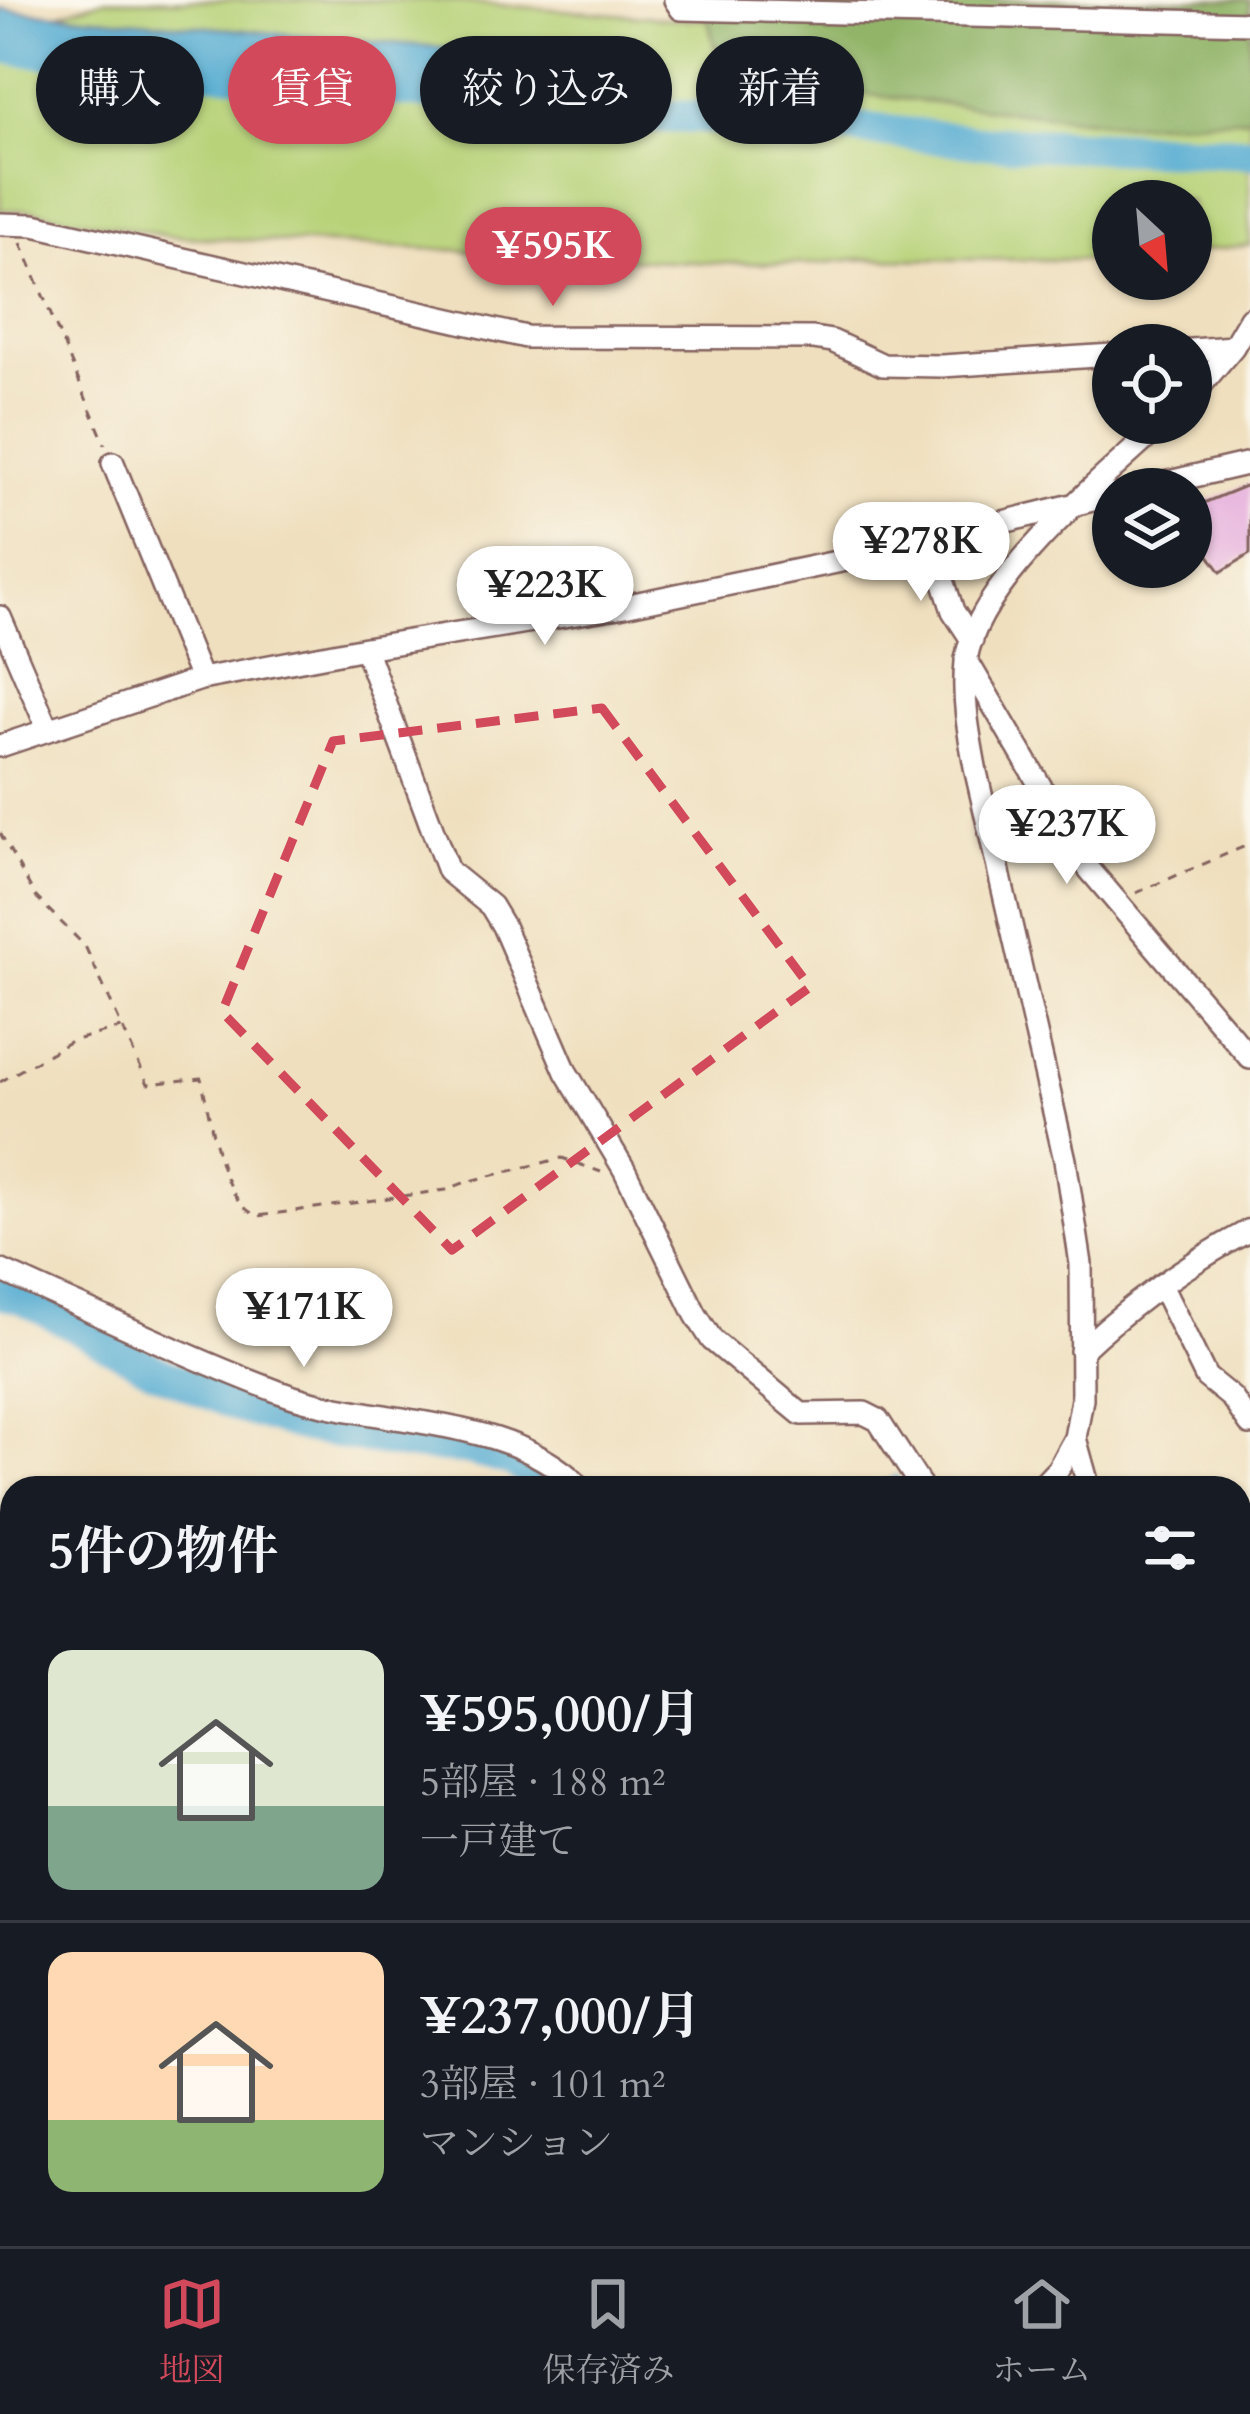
<!DOCTYPE html>
<html lang="ja">
<head>
<meta charset="utf-8">
<style>
	:root { --surface:#171b24; --page:#242831; --text:#f1f3f6; --muted:#9ea1a6; --line:#363941; --accent:#d1495b }
	body { margin:0; font-family:Cardo,"Noto Serif JP",serif; background:var(--page); color:var(--text); height:100vh; display:flex; flex-direction:column; font-size:45px; white-space:nowrap }
	* { box-sizing:border-box; margin:0 }
	p { font-size:39px; color:var(--muted) }
	.icon { flex:none; width:66px; height:66px; fill:none; stroke:currentColor; stroke-width:2; stroke-linecap:round; stroke-linejoin:round }
	.map { position:relative; flex:1; overflow:hidden }
	.drawer { position:absolute; left:0px; top:1476px; width:1251px; height:771px; display:flex; flex-direction:column; background:var(--surface); border-radius:36px 36px 0 0; box-shadow:0 3px 9px #0004 }
	.drawer>* { flex:none }
	.hud { position:absolute; left:36px; top:36px; width:1179px; height:108px; display:flex; gap:24px }
	.needle { width:78px; rotate:154deg }
	.tools { position:absolute; left:1092px; top:180px; display:grid; gap:24px }
	.tools a { display:grid; place-items:center; width:120px; height:120px; border-radius:50%; background:var(--surface); box-shadow:0 3px 9px #0004; font-size:60px }
	.price { position:absolute; translate:-50% -102px; padding:0 27px; border-radius:42px; background:#fff; color:#222; font-size:39px; line-height:78px; filter:drop-shadow(0 3px 6px #0008) }
	.price::after { content:''; position:absolute; left:50%; top:72px; width:36px; height:27px; margin-left:-18px; background:inherit; clip-path:polygon(0 0,100% 0,50% 100%) }
	.price.on { background:var(--accent); color:#fff }
	ul { padding:0; list-style:none }
	li { display:flex; align-items:center; gap:36px; height:300px; padding:0 48px }
	li+li { border-top:3px solid var(--line) }
	li span { display:grid; place-items:center; flex:none; width:336px; height:240px; border-radius:24px; color:#555 }
	li>.icon { margin-inline-start:auto }
	span .icon { width:144px; height:144px; fill:#fffc; stroke-width:1 }
	li b { font-size:51px }
	h2 { display:flex; justify-content:space-between; align-items:center; height:144px; padding:0 48px; font-size:51px }
	.chip { padding:0 42px; border-radius:54px; background:var(--surface); box-shadow:0 3px 9px #0004; font-size:42px; line-height:108px }
	.chip.on { background:var(--accent); color:#fff }
	.menu { display:flex; justify-content:space-around; align-items:center; height:168px; border-top:3px solid var(--line); background:var(--surface); font-size:33px; color:var(--muted) }
	.menu a { display:grid; justify-items:center; gap:6px }
	.menu .on { color:var(--accent) }
	.map>svg:first-child { display:block }
	.green { fill:#b7d278; stroke:#807852; stroke-width:3 }
	.forest { fill:#91b468; stroke:#6e6a4a; stroke-width:3 }
	.water { fill:#54acd1; stroke:#4f667e; stroke-width:3 }
	.lines { fill:none; stroke-linecap:round; stroke-linejoin:round }
	.stream { stroke:#54acd1; stroke-width:6 }
	.river { stroke:#54acd1; stroke-width:33 }
	.building { fill:#e4a8dc }
	.minor-casing { stroke:#84625e; stroke-width:26 }
	.path { stroke:#84625e; stroke-width:3; stroke-dasharray:9 9; stroke-linecap:butt }
	.minor { stroke:#fff; stroke-width:21 }
	.marked { fill:none; stroke:#d1495b; stroke-width:9; stroke-dasharray:24 15; stroke-linejoin:round }
</style>
</head>
<body>
<div class="map">
<svg width="1250" height="2246" viewBox="0 0 1250 2246">
	<rect width="100%" height="100%" fill="#fbf7ec"/>
	<filter id="ink" filterUnits="userSpaceOnUse"><feTurbulence type="fractalNoise" baseFrequency=".00833" numOctaves="2"/><feDisplacementMap in="SourceGraphic" scale="24" xChannelSelector="R" yChannelSelector="G"/><feConvolveMatrix kernelMatrix="1 2 1 2 8 2 1 2 1" color-interpolation-filters="sRGB"/></filter>
	<filter id="wash" filterUnits="userSpaceOnUse"><feTurbulence type="fractalNoise" baseFrequency=".004" numOctaves="4" result="noise"/><feDisplacementMap in="SourceGraphic" scale="48" xChannelSelector="R" yChannelSelector="G"/><feGaussianBlur stdDeviation="2.7" result="paint"/><feColorMatrix in="noise" values="0 0 0 0 0 0 0 0 0 0 0 0 0 0 0 0 0 1.4 0 .05"/><feComposite in="paint" operator="in"/></filter>
	<g filter="url(#wash)">
		<rect width="100%" height="100%" fill="#efdfbe"/>
		<!-- green -->
		<path class="green" d="M102,0H432L679,19L1250,32V245L1191,252V201H1113V260L857,259L812,264L715,263L167,236L30,210H0V33Z"/>
		<!-- forest -->
		<path class="forest" d="M704,0H1250V118L1127,124L869,95L714,46Z"/>
		<!-- water -->
		<path class="water" d="M0,9L634,64L622,100L0,38Z"/>
		<g class="lines">
			<!-- stream -->
			<path class="stream" d="M878,1488L896,1478
				M1239,1741L1250,1747
				M1239,1789L1250,1794"/>
			<!-- river -->
			<path class="river" d="M0,47L638,116L769,119L983,142L1250,152
				M0,1293L21,1297L156,1370L242,1408L306,1427L401,1444L467,1449L514,1461L549,1488
				M907,2235L910,2246"/>
		</g>
		<g id="blocks">
			<!-- building -->
			<path class="building" d="M1250,484V554L1221,572L1191,530V508Z"/>
		</g>
	</g>
	<g filter="url(#ink)">
		<use href="#blocks" fill-opacity="0" stroke="#84625e" stroke-width="3"/>
		<g class="lines">
			<!-- minor casing -->
			<g class="minor-casing">
				<path id="minor" d="M675,0L681,9L1250,23
					M0,224L34,225L526,337L813,338L832,341L883,365L942,366L1113,355
					M1191,350L1233,347
					M1191,397L1233,347L1250,318
					M113,463L201,679
					M1139,489L1250,463
					M930,540L953,611L972,640
					M0,617L48,729
					M365,648L448,871L491,906L503,926L566,1072L624,1169L696,1315L712,1340L801,1414L864,1413L878,1420L922,1488
					M966,659L1089,869L1250,1058
					M0,746L201,679L365,648L619,607L856,558L1113,495
					M0,1270C92,1311 184,1356 279,1392C375,1428 507,1412 581,1488
					M1161,1285L1206,1377L1232,1398L1250,1424
					M1081,1351C1132,1303 1188,1263 1250,1230
					M1075,1438L1089,1488
					M1040,1488L1058,1469L1075,1438L1082,1399L1081,1264L1065,1160L976,772C969,735 962,699 966,662C974,584 1106,476 1163,423
					M1239,1637L1250,1634
					M0,1730L12,1742
					M0,2235L10,2246
					M270,2235L276,2246
					M882,2235L885,2246
					M1169,2235L1172,2246
					M327,2246L338,2235
					M618,2246L642,2235
					M1118,2246L1120,2235"/>
			</g>
			<!-- path -->
			<path class="path" d="M21,243L105,444
				M0,833L36,897L85,946L148,1084L201,1078C211,1117 219,1202 258,1216L446,1190L466,1182L562,1158L601,1172
				M1136,893L1250,844
				M0,1082L71,1041L121,1028
				M1239,1801L1250,1806
				M1239,2066L1250,2065"/>
			<!-- minor -->
			<use href="#minor" class="minor"/>
		</g>
	</g>
	<!-- marked area -->
	<path class="marked" d="M602,708L810,987L452,1250L222,1012L333,741Z"/>
</svg>
<div class="tools">
<a><svg class="needle" viewBox="-14 -14 28 28"><path d="M0-13l5 13h-10z" fill="#e53935"/><path d="M0 13l5-13h-10z" fill="#9ea1a6"/></svg></a>
<a><svg class="icon" aria-label="locate" viewBox="0 0 24 24"><circle cx="12" cy="12" r="6"/><path d="M12 2v4M12 18v4M2 12h4M18 12h4"/></svg></a>
<a><svg class="icon" aria-label="layers" viewBox="0 0 24 24"><path d="M12 4l9 5-9 5-9-5zM3 14l9 5 9-5"/></svg></a>
</div>
<b class="price on" style="left:553px;top:309px">¥595K</b>
<b class="price" style="left:921px;top:604px">¥278K</b>
<b class="price" style="left:545px;top:648px">¥223K</b>
<b class="price" style="left:1067px;top:887px">¥237K</b>
<b class="price" style="left:304px;top:1370px">¥171K</b>
<div class="hud">
<a class="chip">購入</a>
<a class="chip on">賃貸</a>
<a class="chip">絞り込み</a>
<a class="chip">新着</a>
</div>
<section class="drawer">
<h2>5件の物件<svg class="icon" aria-label="filters" viewBox="0 0 24 24"><path d="M4 7h16M4 17h16"/><circle cx="9" cy="7" r="2"/><circle cx="15" cy="17" r="2"/></svg></h2>
<ul>
<li><span style="background:linear-gradient(#dfe7d0 65%,#7fa58c 0)"><svg class="icon" aria-label="home" viewBox="0 0 24 24"><path d="M3 11l9-7 9 7M6 9v11h12V9"/></svg></span><div><b>¥595,000/月</b><p>5部屋 · 188 m²</p><p>一戸建て</p></div></li>
<li><span style="background:linear-gradient(#ffd9b3 70%,#8fb573 0)"><svg class="icon" aria-label="home" viewBox="0 0 24 24"><path d="M3 11l9-7 9 7M6 9v11h12V9"/></svg></span><div><b>¥237,000/月</b><p>3部屋 · 101 m²</p><p>マンション</p></div></li>
</ul>
</section>
</div>
<nav class="menu">
<a class="on"><svg class="icon" aria-label="map" viewBox="0 0 24 24"><path d="M3 6l6-2 6 2 6-2v14l-6 2-6-2-6 2zM9 4v14M15 6v14"/></svg>地図</a>
<a><svg class="icon" aria-label="saved" viewBox="0 0 24 24"><path d="M7 4h10v16l-5-4-5 4z"/></svg>保存済み</a>
<a><svg class="icon" aria-label="home" viewBox="0 0 24 24"><path d="M3 11l9-7 9 7M6 9v11h12V9"/></svg>ホーム</a>
</nav>
</body>
</html>
